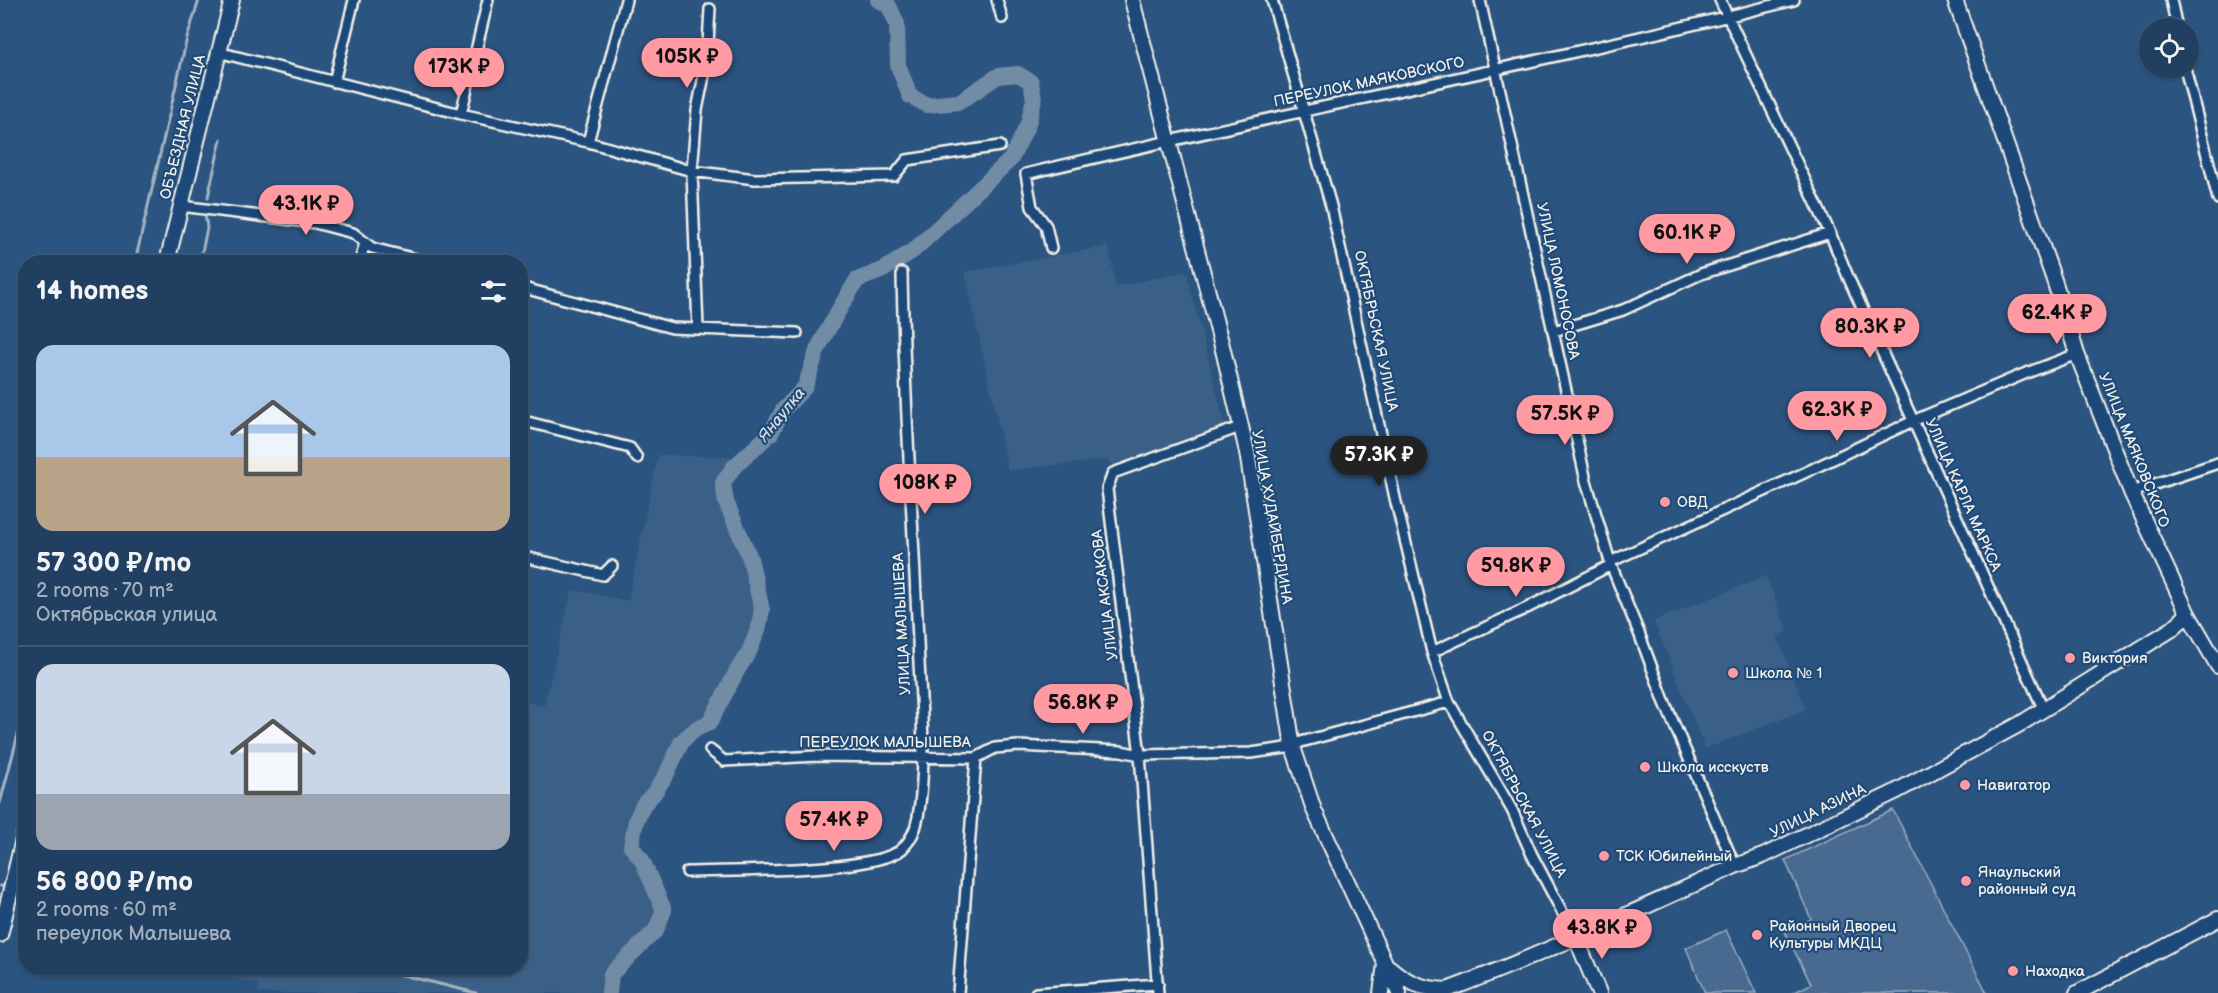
<!DOCTYPE html>
<html lang="en">
<head>
<meta charset="utf-8">
<style>
	:root { --surface:#213f61; --page:#2d4a6a; --text:#f1f3f6; --muted:#a2afbd; --line:#3e5876; --accent:#ff9aa2 }
	body { margin:0; font-family:"Balsamiq Sans",sans-serif; background:var(--page); color:var(--text); height:100vh; display:flex; flex-direction:column; font-size:22px; white-space:nowrap }
	* { box-sizing:border-box; margin:0 }
	p { font-size:20px; color:var(--muted) }
	.icon { flex:none; width:33px; height:33px; fill:none; stroke:currentColor; stroke-width:2; stroke-linecap:round; stroke-linejoin:round }
	.map { position:relative; flex:1; overflow:hidden }
	.side { position:absolute; left:18px; top:255px; width:510px; height:720px; display:flex; flex-direction:column; background:var(--surface); border-radius:24px; box-shadow:0 2px 4px #0004,0 0 0 2px var(--line) }
	.side>* { flex:none }
	.fabs { position:absolute; left:2139px; top:18px; display:grid; gap:12px }
	.fabs a { display:grid; place-items:center; width:60px; height:60px; border-radius:50%; background:var(--surface); box-shadow:0 2px 4px #0004,0 0 0 2px var(--line); font-size:30px }
	.price { position:absolute; translate:-50% -51px; padding:0 14px; border-radius:21px; background:var(--accent); color:#111; font-size:20px; line-height:39px; filter:drop-shadow(0 2px 3px #0008) }
	.price::after { content:''; position:absolute; left:50%; top:36px; width:18px; height:14px; margin-left:-9px; background:inherit; clip-path:polygon(0 0,100% 0,50% 100%) }
	.price.current { background:#222; color:#fff }
	ul { padding:0; list-style:none }
	li { display:grid; align-content:center; gap:12px; height:318px; padding:0 18px }
	li+li { border-top:2px solid var(--line) }
	li span { display:grid; place-items:center; height:186px; border-radius:18px; color:#555 }
	li>.icon { margin-inline-start:auto }
	span .icon { width:108px; height:108px; fill:#fffc; stroke-width:1 }
	li b { font-size:26px }
	h2 { display:flex; justify-content:space-between; align-items:center; height:72px; padding:0 18px; font-size:26px }
	.map>svg:first-child { display:block }
	.built { fill:#3b6088 }
	.green { fill:#496b90; stroke:#9eaebc; stroke-width:1.5 }
	.lines { fill:none; stroke-linecap:round; stroke-linejoin:round }
	.stream { stroke:#a7b4c0; stroke-width:3 }
	.river { stroke:#738ca6; stroke-width:16 }
	.street-casing { stroke:#f4f1e8; stroke-width:14 }
	.secondary-casing { stroke:#f4f1e8; stroke-width:18 }
	.street { stroke:#1f4a7a; stroke-width:9 }
	.secondary { stroke:#1f4a7a; stroke-width:14 }
	.poi-dot { fill:#ff9aa2; stroke:#1f4a7a; stroke-width:2 }
	.labels { text-anchor:middle; dominant-baseline:central; stroke-width:4.5; stroke-linejoin:round; paint-order:stroke }
	.street-label { font-size:15px; fill:#f4f1e8; stroke:#1f4a7a }
	.poi-label { font-size:15px; fill:#f4f1e8; stroke:#1f4a7a; text-anchor:start }
	.water-label { font-size:16px; font-style:italic; fill:#dadddb; stroke:#1f4a7a }
</style>
</head>
<body>
<div class="map">
<svg width="2218" height="993" viewBox="0 0 2218 993">
	<rect width="100%" height="100%" fill="#2c5481"/>
	<filter id="ink" filterUnits="userSpaceOnUse"><feTurbulence type="fractalNoise" baseFrequency=".0167" numOctaves="2"/><feDisplacementMap in="SourceGraphic" scale="12" xChannelSelector="R" yChannelSelector="G"/><feConvolveMatrix kernelMatrix="1 2 1 2 8 2 1 2 1" color-interpolation-filters="sRGB"/></filter>
	<g filter="url(#ink)">
		<!-- built -->
		<path class="built" d="M1108,246L1116,287L1186,271L1227,434L1115,466L1107,460L1008,470L965,272Z
			M658,455L730,457L733,468L723,483L726,502L750,558L762,610L758,630L749,652L738,669L710,722L696,729L682,741L666,775L655,792L643,805L636,821L631,846L642,860L664,910L656,930L611,974L609,993H258L259,984L190,968H520L521,701L544,706L572,590L628,601Z
			M1766,576L1788,631L1777,637L1806,709L1705,749L1654,621Z"/>
		<!-- green -->
		<path class="green" d="M1893,810L1987,993H1793L1811,984L1785,932L1811,919L1785,860Z
			M1726,930L1756,993H1705L1686,948Z"/>
		<g class="lines">
			<!-- stream -->
			<path class="stream" d="M208,197L221,139
				M135,262L187,38L199,0
				M200,262L207,228L205,214
				M0,803L26,704
				M0,886H2
				M374,968L476,993"/>
			<!-- river -->
			<path class="river" d="M609,993L611,974L656,930L664,910L642,860L631,846L636,821L643,805L655,792L666,775L682,741L696,729L710,722L738,669L749,652L758,630L762,610L750,558L726,502L723,483L733,468L771,433L783,410L805,387L818,348L837,313L857,280L883,270L914,250L1011,159L1028,124L1034,99L1031,82L1018,74L998,76L959,102L927,105L910,96L898,65L897,24L889,6L878,0"/>
			<!-- street casing -->
			<g class="street-casing">
				<path id="street" d="M997,0L1002,18
					M1272,0L1331,206L1395,498L1432,652L1449,702L1512,810L1532,855L1576,938
					M1480,0L1586,481L1611,565L1639,633L1665,703L1735,866
					M1720,0L1830,233L1849,279L2043,708
					M2171,0L2177,28
					M218,52L461,114L588,142L692,171L755,179L894,176L907,160L1000,146
					M2185,68L2218,199
					M334,82L354,0
					M461,114L488,0
					M588,142L626,0
					M181,206L315,223L353,233L372,248L428,262
					M1051,248L1046,226L1032,207L1026,174C1281,113 1540,64 1794,0
					M360,262L365,242
					M520,287L672,328L797,333
					M698,329L692,171L697,110L707,61L710,9
					M1554,331L1623,310L1701,274L1830,233
					M520,420L630,448L637,458
					M2131,492L2218,463
					M520,556L603,575L612,566
					M1610,562L1804,473L1913,421L2024,374L2077,354
					M1432,652L1527,608L1611,565
					M710,750L724,761L817,756L976,758L995,748L1018,746L1121,751L1140,755L1251,753L1293,747L1301,742L1449,702
					M687,872C728,870 875,873 902,849C911,840 916,829 918,817C928,760 920,698 918,641C913,518 904,396 902,273
					M958,993L976,758
					M1036,993L1158,984
					M1158,993L1140,755L1107,489L1113,473L1240,427"/>
			</g>
			<!-- secondary casing -->
			<g class="secondary-casing">
				<path id="secondary" d="M1132,0L1223,350L1247,452L1293,747L1314,810L1399,993
					M1955,0L2054,280L2077,354L2131,492L2188,614L2218,666
					M167,262L232,0
					M0,935L26,827
					M1576,938L1599,993
					M1389,967C1407,983 1423,989 1447,990
					M1381,993L1385,964
					M1439,993C1540,956 1637,910 1735,866L1763,856L1895,792L2020,724L2172,629L2188,614
					M2077,993L2218,919"/>
			</g>
			<!-- street -->
			<use href="#street" class="street"/>
			<!-- secondary -->
			<use href="#secondary" class="secondary"/>
		</g>
	</g>
	<!-- markers -->
	<g class="poi-dot">
		<circle cx="1665" cy="502" r="6"/>
		<circle cx="2070" cy="658" r="6"/>
		<circle cx="1733" cy="673" r="6"/>
		<circle cx="1645" cy="767" r="6"/>
		<circle cx="1965" cy="785" r="6"/>
		<circle cx="1604" cy="856" r="6"/>
		<circle cx="1966" cy="881" r="6"/>
		<circle cx="1757" cy="935" r="6"/>
		<circle cx="2013" cy="971" r="6"/>
	</g>
	<g class="labels">
		<!-- street labels -->
		<g class="street-label">
			<text transform="translate(1369 82) rotate(-12)">ПЕРЕУЛОК МАЯКОВСКОГО</text>
			<text transform="translate(183 127) rotate(-76)">ОБЪЕЗДНАЯ УЛИЦА</text>
			<text transform="translate(1558 281) rotate(78)">УЛИЦА ЛОМОНОСОВА</text>
			<text transform="translate(1376 331) rotate(78)">ОКТЯБРЬСКАЯ УЛИЦА</text>
			<text transform="translate(2134 450) rotate(68)">УЛИЦА МАЯКОВСКОГО</text>
			<text transform="translate(1963 495) rotate(66)">УЛИЦА КАРЛА МАРКСА</text>
			<text transform="translate(1272 517) rotate(80)">УЛИЦА ХУДАЙБЕРДИНА</text>
			<text transform="translate(1105 595) rotate(-97)">УЛИЦА АКСАКОВА</text>
			<text transform="translate(902 624) rotate(-93)">УЛИЦА МАЛЫШЕВА</text>
			<text x="885" y="742">ПЕРЕУЛОК МАЛЫШЕВА</text>
			<text transform="translate(1524 804) rotate(62)">ОКТЯБРЬСКАЯ УЛИЦА</text>
			<text transform="translate(1818 811) rotate(-26)">УЛИЦА АЗИНА</text>
		</g>
		<!-- poi labels -->
		<g class="poi-label">
			<text x="1677" y="502">ОВД</text>
			<text x="2082" y="658">Виктория</text>
			<text x="1745" y="673">Школа № 1</text>
			<text x="1657" y="767">Школа исскуств</text>
			<text x="1977" y="785">Навигатор</text>
			<text x="1616" y="856">ТСК Юбилейный</text>
			<text x="1978" y="872">Янаульский<tspan x="1978" dy="17">районный суд</tspan></text>
			<text x="1769" y="926">Районный Дворец<tspan x="1769" dy="17">Культуры МКДЦ</tspan></text>
			<text x="2025" y="971">Находка</text>
		</g>
		<!-- water labels -->
		<g class="water-label">
			<text transform="translate(782 415) rotate(-51)">Янаулка</text>
		</g>
	</g>
</svg>
<div class="fabs">
<a><svg class="icon" aria-label="locate" viewBox="0 0 24 24"><circle cx="12" cy="12" r="6"/><path d="M12 2v4M12 18v4M2 12h4M18 12h4"/></svg></a>
</div>
<b class="price" style="left:687px;top:89px">105K ₽</b>
<b class="price" style="left:459px;top:99px">173K ₽</b>
<b class="price" style="left:306px;top:236px">43.1K ₽</b>
<b class="price" style="left:1687px;top:265px">60.1K ₽</b>
<b class="price" style="left:2057px;top:345px">62.4K ₽</b>
<b class="price" style="left:1870px;top:359px">80.3K ₽</b>
<b class="price" style="left:1837px;top:442px">62.3K ₽</b>
<b class="price" style="left:1565px;top:446px">57.5K ₽</b>
<b class="price current" style="left:1379px;top:487px">57.3K ₽</b>
<b class="price" style="left:925px;top:515px">108K ₽</b>
<b class="price" style="left:1516px;top:598px">59.8K ₽</b>
<b class="price" style="left:1083px;top:735px">56.8K ₽</b>
<b class="price" style="left:834px;top:852px">57.4K ₽</b>
<b class="price" style="left:1602px;top:960px">43.8K ₽</b>
<section class="side">
<h2>14 homes<svg class="icon" aria-label="filters" viewBox="0 0 24 24"><path d="M4 7h16M4 17h16"/><circle cx="9" cy="7" r="2"/><circle cx="15" cy="17" r="2"/></svg></h2>
<ul>
<li><span style="background:linear-gradient(#a9c7e8 60%,#b9a48a 0)"><svg class="icon" aria-label="home" viewBox="0 0 24 24"><path d="M3 11l9-7 9 7M6 9v11h12V9"/></svg></span><div><b>57 300 ₽/mo</b><p>2 rooms · 70 m²</p><p>Октябрьская улица</p></div></li>
<li><span style="background:linear-gradient(#c9d6e8 70%,#9aa5b1 0)"><svg class="icon" aria-label="home" viewBox="0 0 24 24"><path d="M3 11l9-7 9 7M6 9v11h12V9"/></svg></span><div><b>56 800 ₽/mo</b><p>2 rooms · 60 m²</p><p>переулок Малышева</p></div></li>
</ul>
</section>
</div>
</body>
</html>
